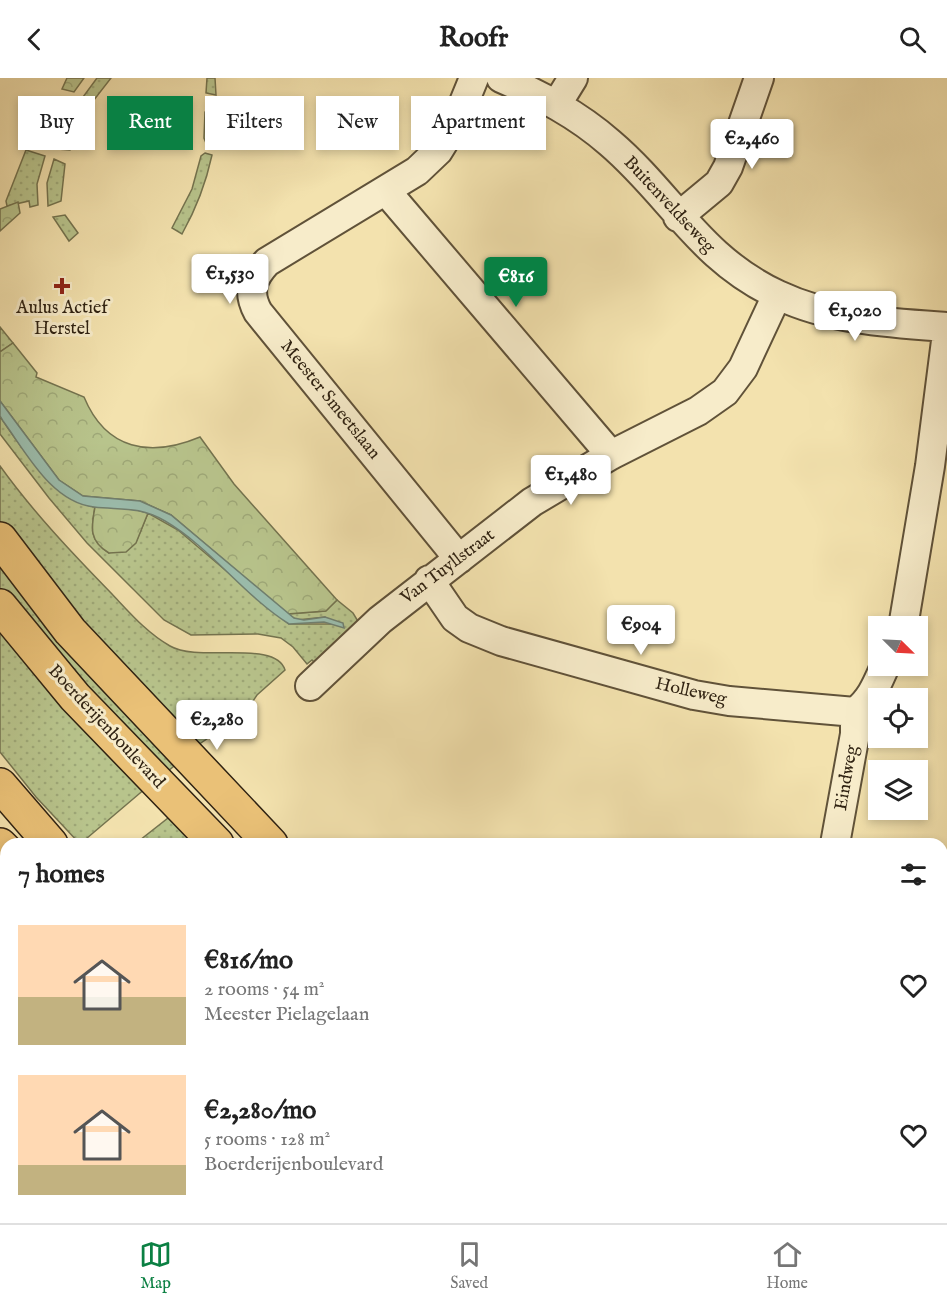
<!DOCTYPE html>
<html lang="en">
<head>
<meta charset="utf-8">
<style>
	:root { --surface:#fff; --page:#f2f2f2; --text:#222; --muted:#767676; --line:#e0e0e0; --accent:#0b8043 }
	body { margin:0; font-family:"IM FELL English",serif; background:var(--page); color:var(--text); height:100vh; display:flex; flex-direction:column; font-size:22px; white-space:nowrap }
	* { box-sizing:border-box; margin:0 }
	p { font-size:20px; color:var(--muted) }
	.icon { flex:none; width:33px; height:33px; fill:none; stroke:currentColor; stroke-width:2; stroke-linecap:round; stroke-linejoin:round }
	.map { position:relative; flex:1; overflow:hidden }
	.drawer { position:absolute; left:0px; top:760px; width:948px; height:386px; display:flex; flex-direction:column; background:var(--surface); border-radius:18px 18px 0 0; box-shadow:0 3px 9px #0003 }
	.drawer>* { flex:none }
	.guide { position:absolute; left:18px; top:18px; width:600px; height:54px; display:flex; gap:12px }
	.needle { width:39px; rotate:114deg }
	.fabs { position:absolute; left:868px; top:538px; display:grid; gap:12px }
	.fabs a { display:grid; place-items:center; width:60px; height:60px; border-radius:0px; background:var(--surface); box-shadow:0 3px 9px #0003; font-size:30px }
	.price { position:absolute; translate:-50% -51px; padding:0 14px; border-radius:6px; background:#fff; color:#222; font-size:20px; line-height:39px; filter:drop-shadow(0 2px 3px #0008) }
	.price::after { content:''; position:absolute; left:50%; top:36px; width:18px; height:14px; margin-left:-9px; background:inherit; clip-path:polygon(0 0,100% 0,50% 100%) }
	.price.current { background:var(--accent); color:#fff }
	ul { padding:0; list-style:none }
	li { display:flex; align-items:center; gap:18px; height:150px; padding:0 18px }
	li span { display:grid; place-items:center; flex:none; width:168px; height:120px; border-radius:0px; color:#555 }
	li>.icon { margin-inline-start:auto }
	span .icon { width:72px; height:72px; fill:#fffc; stroke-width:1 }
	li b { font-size:26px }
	h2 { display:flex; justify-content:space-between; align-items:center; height:72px; padding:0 18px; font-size:26px }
	.tag { padding:0 21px; border-radius:0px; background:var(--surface); box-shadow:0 3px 9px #0003; font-size:21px; line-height:54px }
	.tag.current { background:var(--accent); color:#fff }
	header { display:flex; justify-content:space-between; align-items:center; height:78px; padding:0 18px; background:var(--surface); font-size:27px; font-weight:700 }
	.tab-bar { display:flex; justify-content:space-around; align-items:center; height:84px; border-top:2px solid var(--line); background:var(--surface); font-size:16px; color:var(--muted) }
	.tab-bar a { display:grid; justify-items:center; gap:3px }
	.tab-bar .current { color:var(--accent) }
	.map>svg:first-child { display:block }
	.grass { fill:url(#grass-dots); stroke:#74734f; stroke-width:1.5 }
	.forest { fill:url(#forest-crowns); stroke:#74734f; stroke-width:1.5 }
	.water { fill:#9bbdad; stroke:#707f6f; stroke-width:1.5 }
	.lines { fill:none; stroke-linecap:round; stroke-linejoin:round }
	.minor-casing { stroke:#605239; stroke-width:32 }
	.major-casing { stroke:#2f2212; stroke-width:36 }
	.highway-casing { stroke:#2f2212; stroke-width:36 }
	.minor { stroke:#f7ecca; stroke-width:28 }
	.major { stroke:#eac177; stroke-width:33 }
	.highway { stroke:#eac177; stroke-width:33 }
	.poi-dot { fill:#8f2418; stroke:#f7ecca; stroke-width:2 }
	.labels { text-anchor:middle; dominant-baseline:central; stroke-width:6; stroke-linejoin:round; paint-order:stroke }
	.street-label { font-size:18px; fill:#2f2212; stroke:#f7ecca }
	.poi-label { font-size:18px; fill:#2f2212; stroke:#f7ecca }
</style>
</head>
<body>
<header><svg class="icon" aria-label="back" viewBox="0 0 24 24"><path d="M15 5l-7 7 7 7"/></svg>Roofr<svg class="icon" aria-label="search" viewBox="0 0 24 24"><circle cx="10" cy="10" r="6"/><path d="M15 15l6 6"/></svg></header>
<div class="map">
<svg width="947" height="1145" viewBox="0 0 947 1145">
	<defs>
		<pattern id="grass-dots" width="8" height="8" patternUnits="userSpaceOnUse" patternTransform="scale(1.5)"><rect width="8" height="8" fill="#b8c48c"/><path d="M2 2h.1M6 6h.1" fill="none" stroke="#9ea878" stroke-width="1.8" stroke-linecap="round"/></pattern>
		<pattern id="forest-crowns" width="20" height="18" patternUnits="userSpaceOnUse" patternTransform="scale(1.5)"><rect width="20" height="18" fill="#b8c48c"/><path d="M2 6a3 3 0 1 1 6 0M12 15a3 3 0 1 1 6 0" fill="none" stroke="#9ea878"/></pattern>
	</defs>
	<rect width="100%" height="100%" fill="#f3e2ae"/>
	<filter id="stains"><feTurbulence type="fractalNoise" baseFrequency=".00333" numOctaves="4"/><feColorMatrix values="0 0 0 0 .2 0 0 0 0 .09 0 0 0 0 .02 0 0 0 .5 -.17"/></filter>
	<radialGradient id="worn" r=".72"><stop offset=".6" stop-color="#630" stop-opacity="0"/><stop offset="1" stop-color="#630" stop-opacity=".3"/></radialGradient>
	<!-- grass -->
	<path class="grass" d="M97,0H111L94,22L83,19Z
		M207,0H215L216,17L206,15Z
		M52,21L66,28L49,68L37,63Z
		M210,29H217L214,66L206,65L204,60L205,34Z
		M76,31L85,34L86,37L70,72L58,71Z
		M26,72L45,78L37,106L38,127L30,129L29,123L7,128L6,123Z
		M205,75L212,77C206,105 196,131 182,156L172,150L192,111L201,78Z
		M54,81L65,86L61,123L48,128L47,105Z
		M65,137L78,155L69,163L53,139Z
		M0,249L13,265L0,274Z
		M0,338C20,369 58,422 95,429C91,450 89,463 109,475L136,464L148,435L178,452L289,546H330L325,539L297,542L287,536L325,533L337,522L353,535L359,545L317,587L312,582L307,586L293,569L281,560L258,556L191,557L164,542L87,465L49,420L0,356Z
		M0,388C33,434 73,476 112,516C130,535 147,555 170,568C199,585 276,561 285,592L257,617L245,635L189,673L0,450Z
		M0,470L180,683L161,699L0,518Z
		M0,536L146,710L80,766L36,719L0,674Z
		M177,733L210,766H135Z
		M0,1106L6,1108V1140H92L105,1145H0Z
		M108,1140H284L290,1145H120Z
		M313,1140H345L350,1145H319Z
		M469,1140H619L625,1145H474Z"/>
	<!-- forest -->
	<path class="forest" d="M67,0H84L74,14L62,11Z
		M18,124L20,135L0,153V131Z
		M13,265L37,295L36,299L84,319C106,372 150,380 200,359L234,406L337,522L326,533L287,536L171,437L140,423L83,418L59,402L0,323V274Z
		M95,429H125L148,435L136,465L126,474L109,475C89,463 91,450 95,429Z
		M6,868V899L0,902V873Z
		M284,1140H313L319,1145H290Z"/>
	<!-- water -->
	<path class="water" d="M0,323L59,402L83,418L140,423L171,437L294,540L304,542L325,539L343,545L344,550L324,544L289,546C243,517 211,470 165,443C139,428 121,432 94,429C51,424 26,374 3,343L0,338Z"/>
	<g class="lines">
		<!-- minor casing -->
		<g class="minor-casing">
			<path id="minor" d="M501,0C540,17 577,36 610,65C671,117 700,181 778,217C831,242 889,245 947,249
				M557,26L573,0
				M386,113L611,377
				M678,139L719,105L728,89L759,0
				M459,481L258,234C247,214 252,200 267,184L417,93L438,73L456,44L474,0
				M429,502L455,540L469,550L501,563L694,617L729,623L855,634C871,622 877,606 885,588
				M903,549L930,388L947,255
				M310,608L380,542L532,424L611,377L698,333L725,314L743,290L777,217
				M835,766L855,656V634
				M942,920L947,922"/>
		</g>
		<!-- major casing -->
		<g class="major-casing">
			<path id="major" d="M0,461L70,553L271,766
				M0,528L75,619L217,766
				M626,1140L634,1145
				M694,1140L701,1145"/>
		</g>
		<!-- highway casing -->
		<g class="highway-casing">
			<path id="highway" d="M0,707L51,766
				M0,767L6,773
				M386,1140L392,1145
				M441,1140L447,1145"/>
		</g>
		<!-- minor -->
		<use href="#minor" class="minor"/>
		<!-- major -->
		<use href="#major" class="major"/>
		<!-- highway -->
		<use href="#highway" class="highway"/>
	</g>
	<!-- markers -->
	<path class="poi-dot" d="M59 199h6v6h6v6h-6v6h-6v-6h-6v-6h6z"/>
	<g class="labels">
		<!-- street labels -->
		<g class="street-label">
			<text transform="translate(669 127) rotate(47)">Buitenveldseweg</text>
			<text transform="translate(330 322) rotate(51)">Meester Smeetslaan</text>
			<text transform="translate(448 489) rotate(-37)">Van Tuyllstraat</text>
			<text transform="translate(691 614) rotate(13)">Holleweg</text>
			<text transform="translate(106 649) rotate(47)">Boerderijenboulevard</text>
			<text transform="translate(847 700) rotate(-80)">Eindweg</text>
		</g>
		<!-- poi labels -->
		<g class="poi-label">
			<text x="62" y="230">Aulus Actief<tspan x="62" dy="21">Herstel</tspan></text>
		</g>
	</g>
	<rect width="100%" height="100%" filter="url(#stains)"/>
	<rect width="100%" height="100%" fill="url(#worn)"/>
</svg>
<div class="fabs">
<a><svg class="needle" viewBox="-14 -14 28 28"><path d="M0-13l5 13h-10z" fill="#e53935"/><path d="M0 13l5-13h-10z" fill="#767676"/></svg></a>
<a><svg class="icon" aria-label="locate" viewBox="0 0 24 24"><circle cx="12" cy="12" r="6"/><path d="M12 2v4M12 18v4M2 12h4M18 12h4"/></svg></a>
<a><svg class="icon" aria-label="layers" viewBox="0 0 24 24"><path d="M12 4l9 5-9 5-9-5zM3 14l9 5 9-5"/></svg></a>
</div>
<b class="price" style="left:752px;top:92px">€2,460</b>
<b class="price" style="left:230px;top:227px">€1,530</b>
<b class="price current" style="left:516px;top:230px">€816</b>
<b class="price" style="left:855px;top:264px">€1,020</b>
<b class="price" style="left:571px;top:428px">€1,480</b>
<b class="price" style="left:641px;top:578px">€904</b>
<b class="price" style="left:217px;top:673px">€2,280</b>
<div class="guide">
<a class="tag">Buy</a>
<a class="tag current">Rent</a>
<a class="tag">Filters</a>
<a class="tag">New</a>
<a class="tag">Apartment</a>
</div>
<section class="drawer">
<h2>7 homes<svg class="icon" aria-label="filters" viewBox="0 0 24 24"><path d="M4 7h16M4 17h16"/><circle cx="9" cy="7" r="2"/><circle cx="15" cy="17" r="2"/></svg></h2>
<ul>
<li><span style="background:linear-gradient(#ffd9b3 60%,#c2b280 0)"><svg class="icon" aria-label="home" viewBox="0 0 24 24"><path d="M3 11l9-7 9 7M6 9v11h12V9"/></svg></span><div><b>€816/mo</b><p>2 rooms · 54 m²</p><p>Meester Pielagelaan</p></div><svg class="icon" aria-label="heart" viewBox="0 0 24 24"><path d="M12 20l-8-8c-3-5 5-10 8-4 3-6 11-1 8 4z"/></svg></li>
<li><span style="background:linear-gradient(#ffd9b3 75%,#c2b280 0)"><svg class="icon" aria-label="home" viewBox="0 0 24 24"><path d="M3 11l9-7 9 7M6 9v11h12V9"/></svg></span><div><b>€2,280/mo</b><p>5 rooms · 128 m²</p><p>Boerderijenboulevard</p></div><svg class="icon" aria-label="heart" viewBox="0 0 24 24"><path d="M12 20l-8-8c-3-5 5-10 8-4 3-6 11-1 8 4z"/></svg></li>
</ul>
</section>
</div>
<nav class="tab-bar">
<a class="current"><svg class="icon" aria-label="map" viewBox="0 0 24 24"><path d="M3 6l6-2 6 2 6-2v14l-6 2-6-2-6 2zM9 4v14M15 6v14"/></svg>Map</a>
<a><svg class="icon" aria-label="saved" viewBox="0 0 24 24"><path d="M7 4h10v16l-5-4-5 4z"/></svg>Saved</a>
<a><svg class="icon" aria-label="home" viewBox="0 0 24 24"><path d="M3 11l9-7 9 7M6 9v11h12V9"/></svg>Home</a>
</nav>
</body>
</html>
